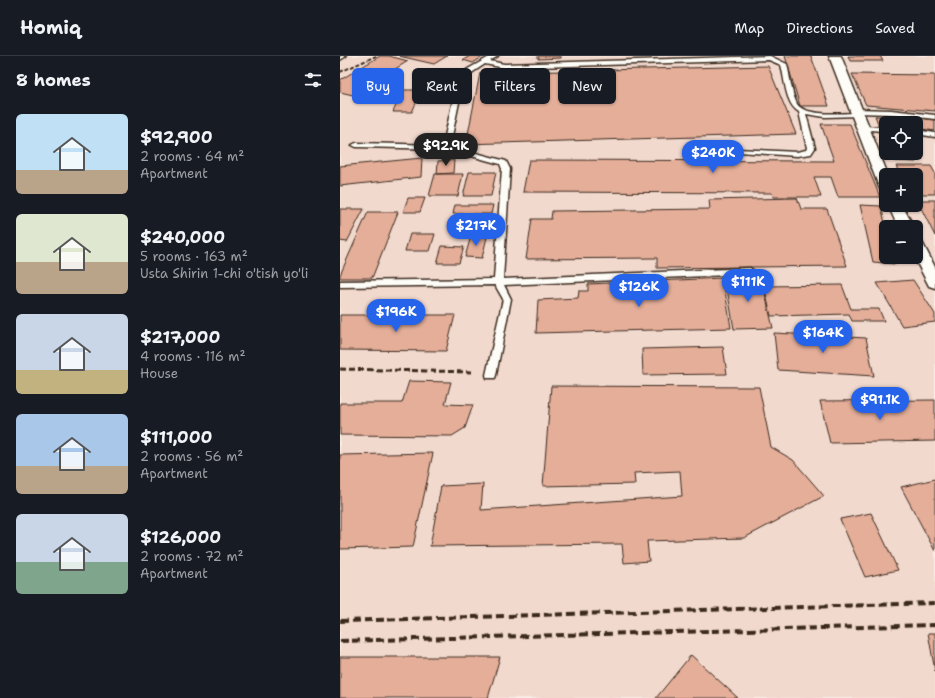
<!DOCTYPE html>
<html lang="en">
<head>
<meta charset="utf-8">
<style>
	:root { --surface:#171b24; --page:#242831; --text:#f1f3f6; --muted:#9ea1a6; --line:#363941; --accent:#2563eb }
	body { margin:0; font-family:"Shantell Sans",sans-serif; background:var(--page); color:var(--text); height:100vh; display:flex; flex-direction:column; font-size:15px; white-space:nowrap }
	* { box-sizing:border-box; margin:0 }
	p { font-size:13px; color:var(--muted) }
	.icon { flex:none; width:22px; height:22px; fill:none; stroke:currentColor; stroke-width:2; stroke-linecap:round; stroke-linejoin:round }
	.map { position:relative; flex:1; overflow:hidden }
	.panel { display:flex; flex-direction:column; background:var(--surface); width:340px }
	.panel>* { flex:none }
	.banner { position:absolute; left:12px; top:12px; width:380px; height:36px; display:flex; gap:8px }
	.tools { position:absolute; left:539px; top:60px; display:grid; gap:8px }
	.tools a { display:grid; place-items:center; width:44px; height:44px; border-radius:6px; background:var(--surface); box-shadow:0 1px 3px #0004; font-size:20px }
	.price { position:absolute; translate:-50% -34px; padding:0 9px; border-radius:14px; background:var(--accent); color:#fff; font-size:13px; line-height:26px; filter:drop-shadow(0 1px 2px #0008) }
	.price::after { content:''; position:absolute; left:50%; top:24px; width:12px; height:9px; margin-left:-6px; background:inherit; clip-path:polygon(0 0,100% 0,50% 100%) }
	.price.on { background:#222; color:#fff }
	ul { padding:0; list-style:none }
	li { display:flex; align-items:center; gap:12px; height:100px; padding:0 16px }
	li span { display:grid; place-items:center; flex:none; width:112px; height:80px; border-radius:6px; color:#555 }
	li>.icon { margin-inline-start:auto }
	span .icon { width:48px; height:48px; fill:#fffc; stroke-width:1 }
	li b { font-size:17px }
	h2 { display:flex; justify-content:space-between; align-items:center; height:48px; padding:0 16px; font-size:17px }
	.chip { padding:0 14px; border-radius:6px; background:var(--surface); box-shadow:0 1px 3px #0004; font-size:14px; line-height:36px }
	.chip.on { background:var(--accent); color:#fff }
	header { display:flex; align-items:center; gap:24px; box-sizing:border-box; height:56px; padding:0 20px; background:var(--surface); border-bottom:1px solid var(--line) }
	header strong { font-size:19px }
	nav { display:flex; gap:22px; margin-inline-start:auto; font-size:14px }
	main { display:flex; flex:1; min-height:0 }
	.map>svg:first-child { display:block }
	.built { fill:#f2d9ce; fill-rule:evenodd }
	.building { fill:#e4ae99; stroke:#3b2a1e }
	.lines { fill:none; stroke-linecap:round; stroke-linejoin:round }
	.service-casing { stroke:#3b2a1e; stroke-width:3 }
	.minor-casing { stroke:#3b2a1e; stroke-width:3 }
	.service { fill:#fdfcf7; fill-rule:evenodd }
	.minor { fill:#fdfcf7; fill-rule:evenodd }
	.rail-far2 { stroke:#3b2a1e; stroke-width:2; stroke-dasharray:4 2; stroke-linecap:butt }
	.rail-far1 { stroke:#3b2a1e; stroke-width:3; stroke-dasharray:6 3; stroke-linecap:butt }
	.rail { stroke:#3b2a1e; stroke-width:4; stroke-dasharray:8 4; stroke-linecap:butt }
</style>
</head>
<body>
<header>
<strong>Homiq</strong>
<nav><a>Map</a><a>Directions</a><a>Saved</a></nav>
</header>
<main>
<section class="panel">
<h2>8 homes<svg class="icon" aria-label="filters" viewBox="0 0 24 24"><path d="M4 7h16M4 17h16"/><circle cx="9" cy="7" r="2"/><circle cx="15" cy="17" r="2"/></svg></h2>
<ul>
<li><span style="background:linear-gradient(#bfe0f5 70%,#b9a48a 0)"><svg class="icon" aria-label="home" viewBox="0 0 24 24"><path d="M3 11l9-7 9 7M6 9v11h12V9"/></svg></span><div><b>$92,900</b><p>2 rooms · 64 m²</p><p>Apartment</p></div></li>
<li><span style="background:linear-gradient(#dfe7d0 60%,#b9a48a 0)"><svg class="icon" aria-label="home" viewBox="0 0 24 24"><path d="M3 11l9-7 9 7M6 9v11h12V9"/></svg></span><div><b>$240,000</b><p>5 rooms · 163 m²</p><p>Usta Shirin 1-chi o'tish yo'li</p></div></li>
<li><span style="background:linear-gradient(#c9d6e8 70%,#c2b280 0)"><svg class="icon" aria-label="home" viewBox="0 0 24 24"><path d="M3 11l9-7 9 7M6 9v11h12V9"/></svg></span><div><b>$217,000</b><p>4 rooms · 116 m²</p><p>House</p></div></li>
<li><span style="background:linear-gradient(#a9c7e8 65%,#b9a48a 0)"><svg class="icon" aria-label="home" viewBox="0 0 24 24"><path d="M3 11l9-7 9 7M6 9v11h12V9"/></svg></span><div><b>$111,000</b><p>2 rooms · 56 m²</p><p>Apartment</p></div></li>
<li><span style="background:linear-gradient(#c9d6e8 60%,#7fa58c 0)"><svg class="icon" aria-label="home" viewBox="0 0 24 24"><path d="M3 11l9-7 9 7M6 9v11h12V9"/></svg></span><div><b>$126,000</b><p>2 rooms · 72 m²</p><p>Apartment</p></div></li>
</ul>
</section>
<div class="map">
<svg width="595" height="642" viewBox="0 0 595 642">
	<rect width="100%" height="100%" fill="#f8ece4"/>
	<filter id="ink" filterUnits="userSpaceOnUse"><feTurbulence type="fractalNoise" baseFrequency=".025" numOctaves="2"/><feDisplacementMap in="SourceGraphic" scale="8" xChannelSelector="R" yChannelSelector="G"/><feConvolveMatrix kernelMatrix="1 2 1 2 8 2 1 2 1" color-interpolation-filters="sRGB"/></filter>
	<g filter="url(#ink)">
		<!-- built -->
		<path class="built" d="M0,0H595V642H0ZM546,67H576V97H546ZM546,119H576V149H546ZM546,171H576V201H546Z"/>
		<!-- building -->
		<path class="building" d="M40,0H49L68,5L13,39L0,36V24Z
			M59,0H107L94,8Z
			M130,0H144L133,7L123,4Z
			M198,0H221V2L198,3Z
			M445,0H471L489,50H460Z
			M508,0H540L543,5H510Z
			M428,10L456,78L126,88L140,17Z
			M512,18L595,19V55L526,49Z
			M63,34H82L72,56H53Z
			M558,58L595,64V75L576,72V67H561Z
			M535,60L555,61L558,67H546V86Z
			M481,68H510L540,141H498L491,121H474L481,141H433L432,137L183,136L189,104L494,105Z
			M550,97H572L576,106L554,105Z
			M82,102L81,121L0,130V110Z
			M114,104L113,117L97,118L98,105Z
			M556,110H591L595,117V138H576V119H560Z
			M129,116H156L151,140H123Z
			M95,118H123L118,140H89Z
			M68,142H85L80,156H63Z
			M457,142L461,153H487L507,210L317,212V202L186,203L192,163H211L212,155L370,153L369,144Z
			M577,144H595V180Z
			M115,149H153L151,158H113Z
			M520,149L541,150L546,171V201H554L555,208L533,206Z
			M0,153H24L7,186L0,185Z
			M28,156H58L32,222H0V219Z
			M123,166H148L145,178L119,177Z
			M70,178H95L90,195H65Z
			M131,180L147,181L142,202L125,201Z
			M102,190L124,191L119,207H97Z
			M421,220L433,272L394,273L385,221Z
			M383,222L391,272L196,277L198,244L238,242L239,235H248V228Z
			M573,224L595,258V266L562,270L537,227Z
			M502,229L511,253H539L544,265H512L509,258L431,260L424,230Z
			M0,259H115L106,295L0,294Z
			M434,277L526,282L534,320L438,314Z
			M383,291L387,318L303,319L302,293Z
			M69,325L111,326L105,348L133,349L125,372L112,380L0,379V347H62Z
			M211,330L419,331L431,391L453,404L484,440L404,482L307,485L309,505L284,507L282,488L90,490L101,430L143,428L141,454L342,440L340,415L294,417L295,428L203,430Z
			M595,344V385L490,387L480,345Z
			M93,397L73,491L0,493V399Z
			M595,423V495L561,431Z
			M531,457L558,514L525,521L500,463Z
			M588,577H595V615Z
			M351,599L398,642H316Z
			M0,601H160L148,642H0Z"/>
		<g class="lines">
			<!-- service casing -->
			<g class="service-casing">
				<path id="service" d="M0,0H6L0,4Z
					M151,0H158L150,5L164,8L430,0L447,8C450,20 451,36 457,48C465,61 504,57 518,57L513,55L516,53L551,54L595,59V63L551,58L518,57L521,59L520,60L485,61L466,58L475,92L471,98L457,100L398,96L396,95V93L457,96L466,94L467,92L459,56C445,48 445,23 441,9L429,4L164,12L145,8L124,22L110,90L166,105L170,113L163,223L410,212L414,215L410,218L164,229L171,243L156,319L155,322H147L146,319L163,243L155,229L0,231V225L154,223L162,113L160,108L106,93L16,91L12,89L16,87L103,89L118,21L128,13Z
					M523,70L541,71L544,73L541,75L521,73L520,72Z
					M576,74L595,77V81L576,78Z"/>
			</g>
			<!-- minor casing -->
			<g class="minor-casing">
				<path id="minor" d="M489,0H501L548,119H546V135L541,134L539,131Z
					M548,149H562L574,171H558Z
					M576,185L582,186L595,211V232L589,230L574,201H576Z"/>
			</g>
			<!-- service -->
			<use href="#service" class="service"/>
			<!-- minor -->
			<use href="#minor" class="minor"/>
			<!-- rail-far2 -->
			<path class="rail-far2" d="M0,16L36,0"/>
			<!-- rail-far1 -->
			<path class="rail-far1" d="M0,313L133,316"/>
			<!-- rail -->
			<path class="rail" d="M0,565L595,547
				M0,585L595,569"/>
		</g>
	</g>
</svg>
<div class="tools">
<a><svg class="icon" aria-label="locate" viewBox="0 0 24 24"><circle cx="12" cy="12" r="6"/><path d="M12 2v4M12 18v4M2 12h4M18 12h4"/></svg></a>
<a>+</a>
<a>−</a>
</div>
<b class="price on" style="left:106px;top:111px">$92.9K</b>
<b class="price" style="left:373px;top:118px">$240K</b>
<b class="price" style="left:136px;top:191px">$217K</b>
<b class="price" style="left:408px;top:247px">$111K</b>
<b class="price" style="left:299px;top:252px">$126K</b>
<b class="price" style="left:56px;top:277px">$196K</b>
<b class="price" style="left:483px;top:298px">$164K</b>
<b class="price" style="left:540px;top:365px">$91.1K</b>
<div class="banner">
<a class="chip on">Buy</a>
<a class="chip">Rent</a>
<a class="chip">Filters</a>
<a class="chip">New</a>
</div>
</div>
</main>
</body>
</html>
